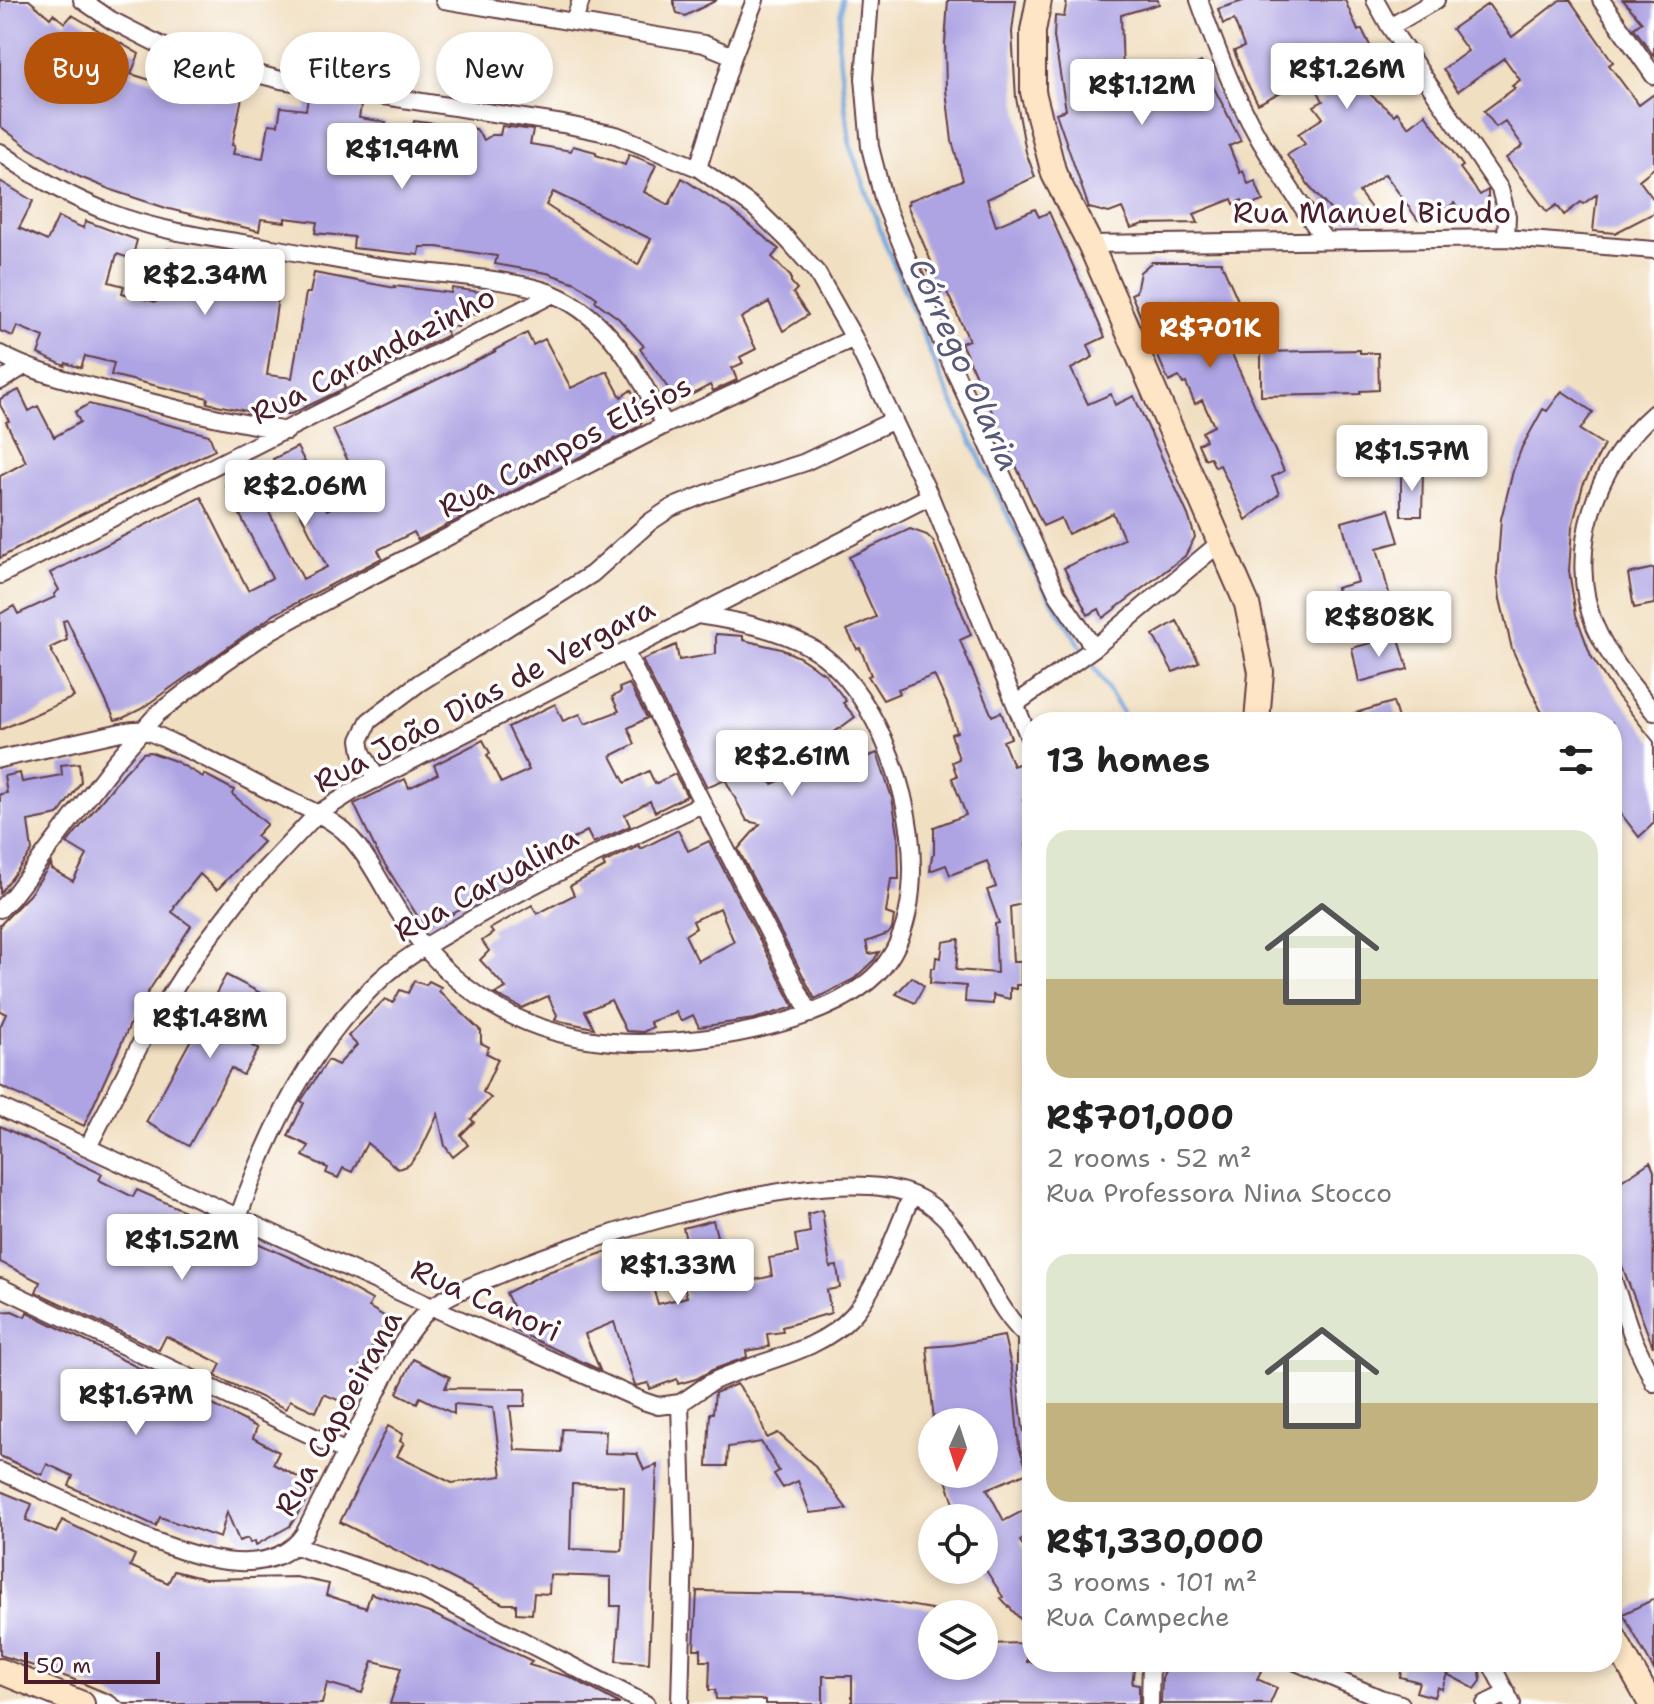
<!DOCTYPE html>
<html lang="en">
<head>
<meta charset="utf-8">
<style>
	:root { --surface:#fff; --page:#f2f2f2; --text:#222; --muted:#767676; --accent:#b45309 }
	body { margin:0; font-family:"Shantell Sans",sans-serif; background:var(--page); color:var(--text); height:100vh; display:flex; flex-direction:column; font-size:30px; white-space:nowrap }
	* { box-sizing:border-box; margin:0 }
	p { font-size:26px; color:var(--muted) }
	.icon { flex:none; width:44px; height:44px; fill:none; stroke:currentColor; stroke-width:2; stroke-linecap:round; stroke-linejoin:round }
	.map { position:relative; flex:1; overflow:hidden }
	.drawer { position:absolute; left:1022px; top:712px; width:600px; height:960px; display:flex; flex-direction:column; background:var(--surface); border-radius:32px; box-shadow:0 4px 12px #0003 }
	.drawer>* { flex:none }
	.hud { position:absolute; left:24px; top:32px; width:760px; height:72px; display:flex; gap:16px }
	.needle { width:52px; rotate:183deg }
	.buttons { position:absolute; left:918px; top:1408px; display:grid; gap:16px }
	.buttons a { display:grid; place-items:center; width:80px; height:80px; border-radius:50%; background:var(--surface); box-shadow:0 4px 12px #0003; font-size:40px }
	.scale { position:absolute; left:24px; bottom:20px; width:136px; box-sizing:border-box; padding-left:8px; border:4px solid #4a1f2b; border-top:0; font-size:22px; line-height:28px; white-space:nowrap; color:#4a1f2b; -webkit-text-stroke:6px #fff; paint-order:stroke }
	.price { position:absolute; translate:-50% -68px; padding:0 18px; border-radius:8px; background:#fff; color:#222; font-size:26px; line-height:52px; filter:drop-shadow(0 2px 4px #0008) }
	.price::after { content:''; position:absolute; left:50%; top:48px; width:24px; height:18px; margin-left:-12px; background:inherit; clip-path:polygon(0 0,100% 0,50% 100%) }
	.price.current { background:var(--accent); color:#fff }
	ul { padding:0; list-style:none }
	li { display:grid; align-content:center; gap:16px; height:424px; padding:0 24px }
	li span { display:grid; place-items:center; height:248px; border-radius:24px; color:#555 }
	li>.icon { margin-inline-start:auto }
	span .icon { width:144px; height:144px; fill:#fffc; stroke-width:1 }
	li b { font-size:34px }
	h2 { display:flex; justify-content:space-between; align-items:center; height:96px; padding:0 24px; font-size:34px }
	.pill { padding:0 28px; border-radius:36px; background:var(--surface); box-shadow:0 4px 12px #0003; font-size:28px; line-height:72px }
	.pill.current { background:var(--accent); color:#fff }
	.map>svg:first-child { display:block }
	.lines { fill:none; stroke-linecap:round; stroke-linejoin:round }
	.stream { stroke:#689ed6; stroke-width:5 }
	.building { fill:#aea4e3; fill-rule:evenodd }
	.street-casing { stroke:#633c42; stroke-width:20 }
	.secondary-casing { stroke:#633c42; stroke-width:28 }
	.street { stroke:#fff; stroke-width:16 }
	.secondary { stroke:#fde5c5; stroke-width:24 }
	.labels { text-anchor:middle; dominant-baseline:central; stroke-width:7; stroke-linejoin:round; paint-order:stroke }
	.street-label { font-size:30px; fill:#4a1f2b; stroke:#fff }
	.water-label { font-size:32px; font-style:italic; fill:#585878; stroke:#fff }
</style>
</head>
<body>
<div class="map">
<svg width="1654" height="1704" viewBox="0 0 1654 1704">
	<rect width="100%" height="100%" fill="#fff"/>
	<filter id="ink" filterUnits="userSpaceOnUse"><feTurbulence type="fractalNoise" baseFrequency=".0125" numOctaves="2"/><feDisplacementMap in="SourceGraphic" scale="16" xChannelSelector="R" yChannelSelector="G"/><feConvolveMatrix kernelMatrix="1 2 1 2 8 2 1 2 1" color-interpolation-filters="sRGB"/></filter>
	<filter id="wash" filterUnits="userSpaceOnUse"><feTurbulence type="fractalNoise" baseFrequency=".006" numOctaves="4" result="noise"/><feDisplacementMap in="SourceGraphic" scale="32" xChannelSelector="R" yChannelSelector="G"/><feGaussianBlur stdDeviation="1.8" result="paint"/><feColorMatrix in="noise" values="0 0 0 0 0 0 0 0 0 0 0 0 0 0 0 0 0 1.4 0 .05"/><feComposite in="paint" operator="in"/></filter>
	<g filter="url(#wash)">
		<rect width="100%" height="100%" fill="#f1dfc1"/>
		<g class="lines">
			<!-- stream -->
			<path class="stream" d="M842,0L838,44L850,146L885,243L943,383L1041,583L1124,715L1125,722"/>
		</g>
		<g id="blocks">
			<!-- building -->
			<path class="building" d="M0,0H29L50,18L53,14L65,23L72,15L139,54L131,74L160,83L165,65L244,88L232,145L235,146L233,154L263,158L269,124L278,125L281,107L306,110L308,98L361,106L359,118L386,122L382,148L409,152L414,121L476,129L484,140L492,135H500L502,126L533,130L530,144L571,151L573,146L596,152V155L625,165L629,154L656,165L644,192L669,205L682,178L732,211L779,249L772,257L791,277V282L797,289L793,293L808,315L783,331L769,302L741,318L756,349L740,357L743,363L732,368L737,380L713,391L710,385L678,402L640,349L644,346L618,318L595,301L597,298L576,283L547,273L495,264L497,256L437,247H420L419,255L353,248L354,237L315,233L317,222L285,218V222L261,219L259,231L169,209L114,191L80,177L29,148L0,126ZM553,192L651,239L638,265L546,205Z
				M673,0H717L685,16L677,13Z
				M948,0H1016L1012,32L1016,98L1026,152L1035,177L987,199L996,226L1035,209L1039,217L1049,212L1105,337L1088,345L1093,357L1071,369L1088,404L1111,394L1115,405L1134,396L1188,515L1195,537L1185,556L1103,618L1099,609L1088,615L1064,568L1124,539L1113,513L1068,534L1061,518L1043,526L961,343L969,340L946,290L938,294L926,269L933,266L907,205L909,204L908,201L963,180L952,141L946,90L945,44Z
				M1067,0H1158L1159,4L1121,15L1124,101L1152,84L1154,85L1201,62L1241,141L1229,146L1240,173L1243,171L1248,184L1255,181L1263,201L1245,207L1242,200L1234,204L1232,199L1194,214L1198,223L1144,224L1131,228L1122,208L1109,213L1089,208L1056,113L1066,110L1054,37L1055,16L1064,17Z
				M1246,0H1345L1358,31L1362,29L1374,54L1383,49L1392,64L1358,84L1394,115L1397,112L1409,127L1425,114L1463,166L1460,168L1480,195L1488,190V207L1482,216L1466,219L1454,203L1433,219L1418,220L1385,174L1359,192L1380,220L1348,221L1338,218L1313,191L1287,155L1305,144L1298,134L1323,118L1314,106L1323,101L1310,77L1258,104L1246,81L1234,51L1244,47L1234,20L1223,24L1218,9Z
				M1560,0H1570L1613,62L1609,65L1639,105L1654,94V168L1639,180L1654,200V213L1615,233L1593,231L1597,194L1583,204L1581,202L1564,215L1557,205L1547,212L1506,158L1523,146L1505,121L1496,127L1484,111L1515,88L1512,86L1520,80L1504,58L1458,91L1443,69L1468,51L1452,29L1488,4L1512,37Z
				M1623,0H1654V56L1634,28L1642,22Z
				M0,181L33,201L19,228L47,241L58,217L83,228L86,221L137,240L132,259L117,254L109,282L124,286L122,293L156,302L167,249L282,269L267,375L292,378L306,293H310L314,273L395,288L394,286L451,293L452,288L481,292L478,315L460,313L458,327L443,326L448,335L414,352H404V357L377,371L375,366L342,381L345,388L291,414L256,413L207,403L208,398L111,375L114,363L85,356L81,368L66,363L65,366L38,354L44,337L17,326L13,336L0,331Z
				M1152,262H1221L1245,316L1220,327L1284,471L1272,477L1279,494L1246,520L1220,465L1215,467L1210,457L1205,459L1198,444L1206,440L1202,432L1214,426L1202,400L1195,404L1186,383L1183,384L1179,377L1169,382L1131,294L1136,292L1140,272Z
				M527,333L533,345L545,339L571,388L607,371L621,397L631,390L645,413L640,426L418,540L414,532L378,550L382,558L275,614L141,709L123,718L115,720L67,620L63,621L67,640L50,648L74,697L0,730V614L14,606L18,614L55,597L54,594L59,590L50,573L201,497L248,590L272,578L225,485L249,473L303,579L327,567L273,459L297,447L305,462L301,463L327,510L363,492L333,430L496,351H493Z
				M1360,350V353H1378L1379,390L1360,391V394L1261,396V352Z
				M19,390L29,411L38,406L54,437L80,422L75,412L89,404L209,435L215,450L80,515L0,558V476L26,462L6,422L9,421L0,405V399Z
				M1562,391L1593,412L1580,430L1604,445L1583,485L1572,527L1569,571L1576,615L1591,656L1615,693L1654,742V823L1639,837L1612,802V722H1550L1540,709L1512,649L1500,599L1497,574L1501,519L1513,471L1522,447L1543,409L1547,411Z
				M1401,471H1423L1422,516H1401Z
				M1389,509L1399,542L1377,548L1393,608L1346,621L1336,588L1358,582L1342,522Z
				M910,529L927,535L933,541L971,635L960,640L970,665L992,716L1001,712L1011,738L1003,741L1013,766L1021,763L1032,791V797L1023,800L1032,824V843L1026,845L1032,861V901L1010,907L1013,962H1021V985H1016V989L1010,988V999L993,995V1004L965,1002L966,986L930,983L931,968H935L936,957L941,958L943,942L959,939L956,970L997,973L995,924L999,923L987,890L996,887L987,861L950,875L946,865L930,871L932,856L934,854V827L966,815L952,778L957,776L952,762L959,759L951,734L957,732L947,703L934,675L898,689L900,693L883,700L868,676L871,675L860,648L857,649L847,630L876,617L849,557Z
				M1654,568V604L1634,608L1628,574Z
				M1177,621L1199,662L1173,672L1153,635Z
				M716,634L743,636V640L781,649L799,657L825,674L846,701L843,703L855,717L769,780L772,784L853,750L857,761L877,753L892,798L898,834L899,879H891L886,913L894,916L892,929L888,934L866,942L869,954L879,952L874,960L854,979L815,999L738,849L760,824L747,821L725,779L707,787L642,660L676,645L679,660L716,654Z
				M1398,636L1408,669L1359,682L1352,648Z
				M629,684L647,718L628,728L635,744L611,756L625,783L649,771L655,784L675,774L687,796L655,812L650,801L625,815L630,826L593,843L587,831L540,857L544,867L425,928L377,852L354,804L405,779L409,788L438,774L434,765L483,740L490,753L487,755L501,783L529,770L508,727L555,704L563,721L580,714L585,724L619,711L612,697L621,692L619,688Z
				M1393,702L1399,722H1339L1338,718Z
				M150,752L175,761L203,777L204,774L234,790L232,794L267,824L256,836L263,842L217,890L200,874L174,906L175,907L172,912L191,926L137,1009L84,1126L0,1086V1027L6,1014L0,1011V925L29,895L51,864L52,869L73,881L87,855L67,843L124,773L143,753Z
				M79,763L81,782L58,815L28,821L32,851L0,893V794L7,793L4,776L20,773L22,782L62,775L61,765Z
				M678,830L688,851L709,841L794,1007L754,1019L699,1027L693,1015L681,1021L676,1012L650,1022L653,1027L643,1032L626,1031L611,1000L585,1011L594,1028L555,1020L557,1015L548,996L522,1008L495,994L506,988L480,960L489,951L482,941L493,933L490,929L532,905L537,914L574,895L570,886L605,867L603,863L639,846L641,849ZM720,908L734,942L698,961L685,935L696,928L693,921Z
				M226,975L270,998L246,1042L259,1049L243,1075L231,1068L189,1146L146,1122Z
				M912,977L924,986L915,1003L896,994Z
				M414,981L426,985L429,981L441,987L439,991L481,1031V1043L489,1047L486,1053L498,1059L483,1092L491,1098L471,1119L474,1122L461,1135L468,1145L453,1157L445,1146L438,1114L421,1150L409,1165L398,1169L367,1143L352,1172L343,1168L338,1178L326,1173L328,1168L303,1156L309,1146L288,1136L304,1103L301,1101L328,1060L338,1065L357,1045L348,1036L385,999L393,1003L400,990L408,993Z
				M0,1126L102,1174L99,1180L133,1197L137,1190L183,1210L175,1232L200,1245L211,1222L322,1272L372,1300L369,1307L387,1318L380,1333L393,1337L387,1348L373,1345L360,1368L370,1373L354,1407L324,1394L316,1412L290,1400L286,1409L215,1376L221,1364L166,1336L159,1350L36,1292L40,1282L0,1262Z
				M1650,1162L1654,1171L1653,1347L1616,1250L1612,1251V1187Z
				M822,1210L830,1267L837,1266L840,1288L827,1290L831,1313L782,1327L783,1332L767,1334L769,1347L746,1351L747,1357L712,1370L696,1379L678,1384L677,1379L650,1389L648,1383L635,1386L614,1322L585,1334L600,1370L512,1329L517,1317L506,1293L548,1272L608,1251L611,1262L624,1257L632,1283L650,1278L658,1304L687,1297L673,1248L687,1244L683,1228L713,1220L729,1286L772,1276L769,1258L798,1253L795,1235L810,1232L808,1214Z
				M12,1311L25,1317L27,1312L257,1427L253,1438L279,1452L273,1464L315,1486L290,1526L256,1545L255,1541L250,1543L248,1538L239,1541L227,1512L220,1538L160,1517L156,1526L69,1486L73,1476L47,1464L42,1475L0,1456V1312Z
				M1004,1336L1012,1370L1019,1447L1028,1472L987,1489L1004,1521L1032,1506V1534L1020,1541L1032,1559V1632L1001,1598L1003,1597L984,1567V1518H959L944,1474H958L960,1482L984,1474V1422H934L927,1347L953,1345Z
				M413,1359L450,1377L445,1388L526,1389L525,1406H510L515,1450L561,1452L562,1429L606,1431L605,1453L637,1454L644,1470L657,1465L649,1663L616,1661L620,1606H611V1577L550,1575L549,1594L534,1593L532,1614L516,1613V1604H503L340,1522L388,1426L403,1434L400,1441L404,1443L397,1456L452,1483L502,1476L493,1407L454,1404V1414L420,1397L417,1403L397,1393ZM572,1484L624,1486L622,1551L570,1549Z
				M737,1384L757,1411L767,1438L778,1433L813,1464L847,1509L810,1513L798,1481L783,1488L774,1474L779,1471L761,1442L728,1447L727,1466H707L710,1413H713L715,1393Z
				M0,1491L32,1504L26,1520L56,1533L62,1520L135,1555L130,1566L168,1583L174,1571L205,1579L296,1577L329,1584L326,1595L366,1608L371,1593L435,1615L532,1661L529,1665L570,1677L620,1704H390L401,1668L373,1661L362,1693L327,1683L322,1704H124L113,1696L70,1678L0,1655Z
				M697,1591L842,1594L932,1609V1666L984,1667V1644L1028,1643L1027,1662H1135L1132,1684L1139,1685V1704L852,1703V1676H823V1704H766V1700L716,1699L715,1690H709L710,1661H701V1649H694Z
				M1654,1599V1670L1623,1614Z
				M1170,1662H1253L1263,1667L1257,1679L1277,1688L1270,1704H1161L1162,1678Z
				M1403,1662H1479L1481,1681L1475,1689L1447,1674L1442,1689L1437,1687L1434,1697L1416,1692L1419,1682L1400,1677Z"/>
		</g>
	</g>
	<g filter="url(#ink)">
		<use href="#blocks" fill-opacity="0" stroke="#633c42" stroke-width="2"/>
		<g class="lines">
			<!-- street casing -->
			<g class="street-casing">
				<path id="street" d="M82,0L111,20L178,54L281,80L563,124L616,135L698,168L755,208L787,239L817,273L854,338L930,496L1032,745
					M444,0L704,44L733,56
					M870,0L864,78L870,147L884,202L948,357L1057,594L1094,648
					M1199,0C1218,54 1239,108 1270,157C1287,185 1306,212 1324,239
					M1375,0L1390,27L1500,189L1507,216L1506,238
					M1601,0L1654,76
					M574,22L581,0
					M1390,27L1436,0
					M0,152C35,177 71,198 111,213C160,232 215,238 266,247C309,254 353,264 397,269C442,275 512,278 553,294C610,318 638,373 665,425
					M698,168L733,56L755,0
					M1090,244L1506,238L1654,250
					M0,354C29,370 61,378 93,387C157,405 221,420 287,431
					M0,381L23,367
					M1654,413C1596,463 1565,553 1595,626C1609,658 1631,685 1654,712
					M0,575L553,294
					M625,651L810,1014
					M1017,703L1094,648L1222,541
					M0,759L121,732C127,731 135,729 141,730C152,732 163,738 173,743C205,757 235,773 266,789C292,803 328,814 349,836C371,860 384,890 402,917C451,991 522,1035 612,1042C686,1048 833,1027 883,967C948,888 895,696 810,647C776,628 736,621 698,615
					M377,779L362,752L360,740L369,721L419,683L592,574L650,522L671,508L708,493L803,463L894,420
					M0,909L12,897L114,763L157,714L225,662L272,630L364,580L665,425L854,338
					M0,1107L432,1307L643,1401L658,1406L680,1403L684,1546L680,1704
					M88,1147L146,1033L196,955L247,888L316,815L355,790L444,744L930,496
					M238,1218C269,1130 311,1043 381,979C407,955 437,940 467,922C543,877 622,842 702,804
					M1612,1277L1633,1338L1654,1383
					M0,1287L346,1452
					M1026,1336V1373L1032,1427
					M680,1403C693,1396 703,1386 716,1380C760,1360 819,1353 853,1315C878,1287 896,1230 912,1195
					M0,1471C32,1485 63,1500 95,1514C146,1538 261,1597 304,1534L401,1345C410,1332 419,1317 432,1307C452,1292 479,1283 503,1273C589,1237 829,1157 915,1196C974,1223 984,1304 1032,1341
					M295,1546L422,1589L646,1704
					M1296,1662L1380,1698L1401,1704
					M1490,1662L1512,1704
					M1150,1704L1151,1662
					M1485,1704L1507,1693"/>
			</g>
			<!-- secondary casing -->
			<g class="secondary-casing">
				<path id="secondary" d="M1039,0L1033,31V92L1054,174L1090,244L1247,604L1261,672L1257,722
					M1612,1634L1651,1704
					M0,1671L82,1704"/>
			</g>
			<!-- street -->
			<use href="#street" class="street"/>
			<!-- secondary -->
			<use href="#secondary" class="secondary"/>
		</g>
	</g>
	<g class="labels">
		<!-- street labels -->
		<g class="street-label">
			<text x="1372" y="212">Rua Manuel Bicudo</text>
			<text transform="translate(373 355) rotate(-27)">Rua Carandazinho</text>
			<text transform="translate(565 446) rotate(-27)">Rua Campos Elísios</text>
			<text transform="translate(484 695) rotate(-28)">Rua João Dias de Vergara</text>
			<text transform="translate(486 884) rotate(-29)">Rua Carualina</text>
			<text transform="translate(486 1300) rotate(24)">Rua Canori</text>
			<text transform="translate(338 1413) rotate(-61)">Rua Capoeirana</text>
		</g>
		<!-- water labels -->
		<g class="water-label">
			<text transform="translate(965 364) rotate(66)">Córrego Olaria</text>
		</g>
	</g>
</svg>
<div class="buttons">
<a><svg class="needle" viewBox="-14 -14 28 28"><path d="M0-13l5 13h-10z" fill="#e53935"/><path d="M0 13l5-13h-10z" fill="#767676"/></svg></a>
<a><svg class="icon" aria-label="locate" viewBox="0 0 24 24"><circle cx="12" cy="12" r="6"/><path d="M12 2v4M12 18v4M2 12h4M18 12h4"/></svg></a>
<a><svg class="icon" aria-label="layers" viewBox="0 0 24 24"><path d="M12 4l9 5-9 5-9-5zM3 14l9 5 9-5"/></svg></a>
</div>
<div class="scale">50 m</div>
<b class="price" style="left:1347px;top:111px">R$1.26M</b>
<b class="price" style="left:1142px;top:127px">R$1.12M</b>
<b class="price" style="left:402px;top:191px">R$1.94M</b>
<b class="price" style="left:205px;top:317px">R$2.34M</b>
<b class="price current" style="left:1210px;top:370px">R$701K</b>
<b class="price" style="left:1412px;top:493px">R$1.57M</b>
<b class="price" style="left:305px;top:528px">R$2.06M</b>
<b class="price" style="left:1379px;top:659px">R$808K</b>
<b class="price" style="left:792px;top:798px">R$2.61M</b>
<b class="price" style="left:210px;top:1060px">R$1.48M</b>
<b class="price" style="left:182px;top:1282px">R$1.52M</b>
<b class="price" style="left:678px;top:1307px">R$1.33M</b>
<b class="price" style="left:136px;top:1437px">R$1.67M</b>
<div class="hud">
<a class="pill current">Buy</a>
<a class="pill">Rent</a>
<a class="pill">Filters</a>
<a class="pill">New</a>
</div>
<section class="drawer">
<h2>13 homes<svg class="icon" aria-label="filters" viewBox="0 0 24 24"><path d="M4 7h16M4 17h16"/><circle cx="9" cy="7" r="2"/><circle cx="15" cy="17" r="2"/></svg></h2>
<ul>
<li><span style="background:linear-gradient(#dfe7d0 60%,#c2b280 0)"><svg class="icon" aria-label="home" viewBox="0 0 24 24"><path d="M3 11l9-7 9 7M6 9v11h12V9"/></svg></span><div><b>R$701,000</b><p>2 rooms · 52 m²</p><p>Rua Professora Nina Stocco</p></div></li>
<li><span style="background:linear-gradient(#dfe7d0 60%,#c2b280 0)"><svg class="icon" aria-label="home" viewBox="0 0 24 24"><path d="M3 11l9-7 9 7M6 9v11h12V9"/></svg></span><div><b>R$1,330,000</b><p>3 rooms · 101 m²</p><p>Rua Campeche</p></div></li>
</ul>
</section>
</div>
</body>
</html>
